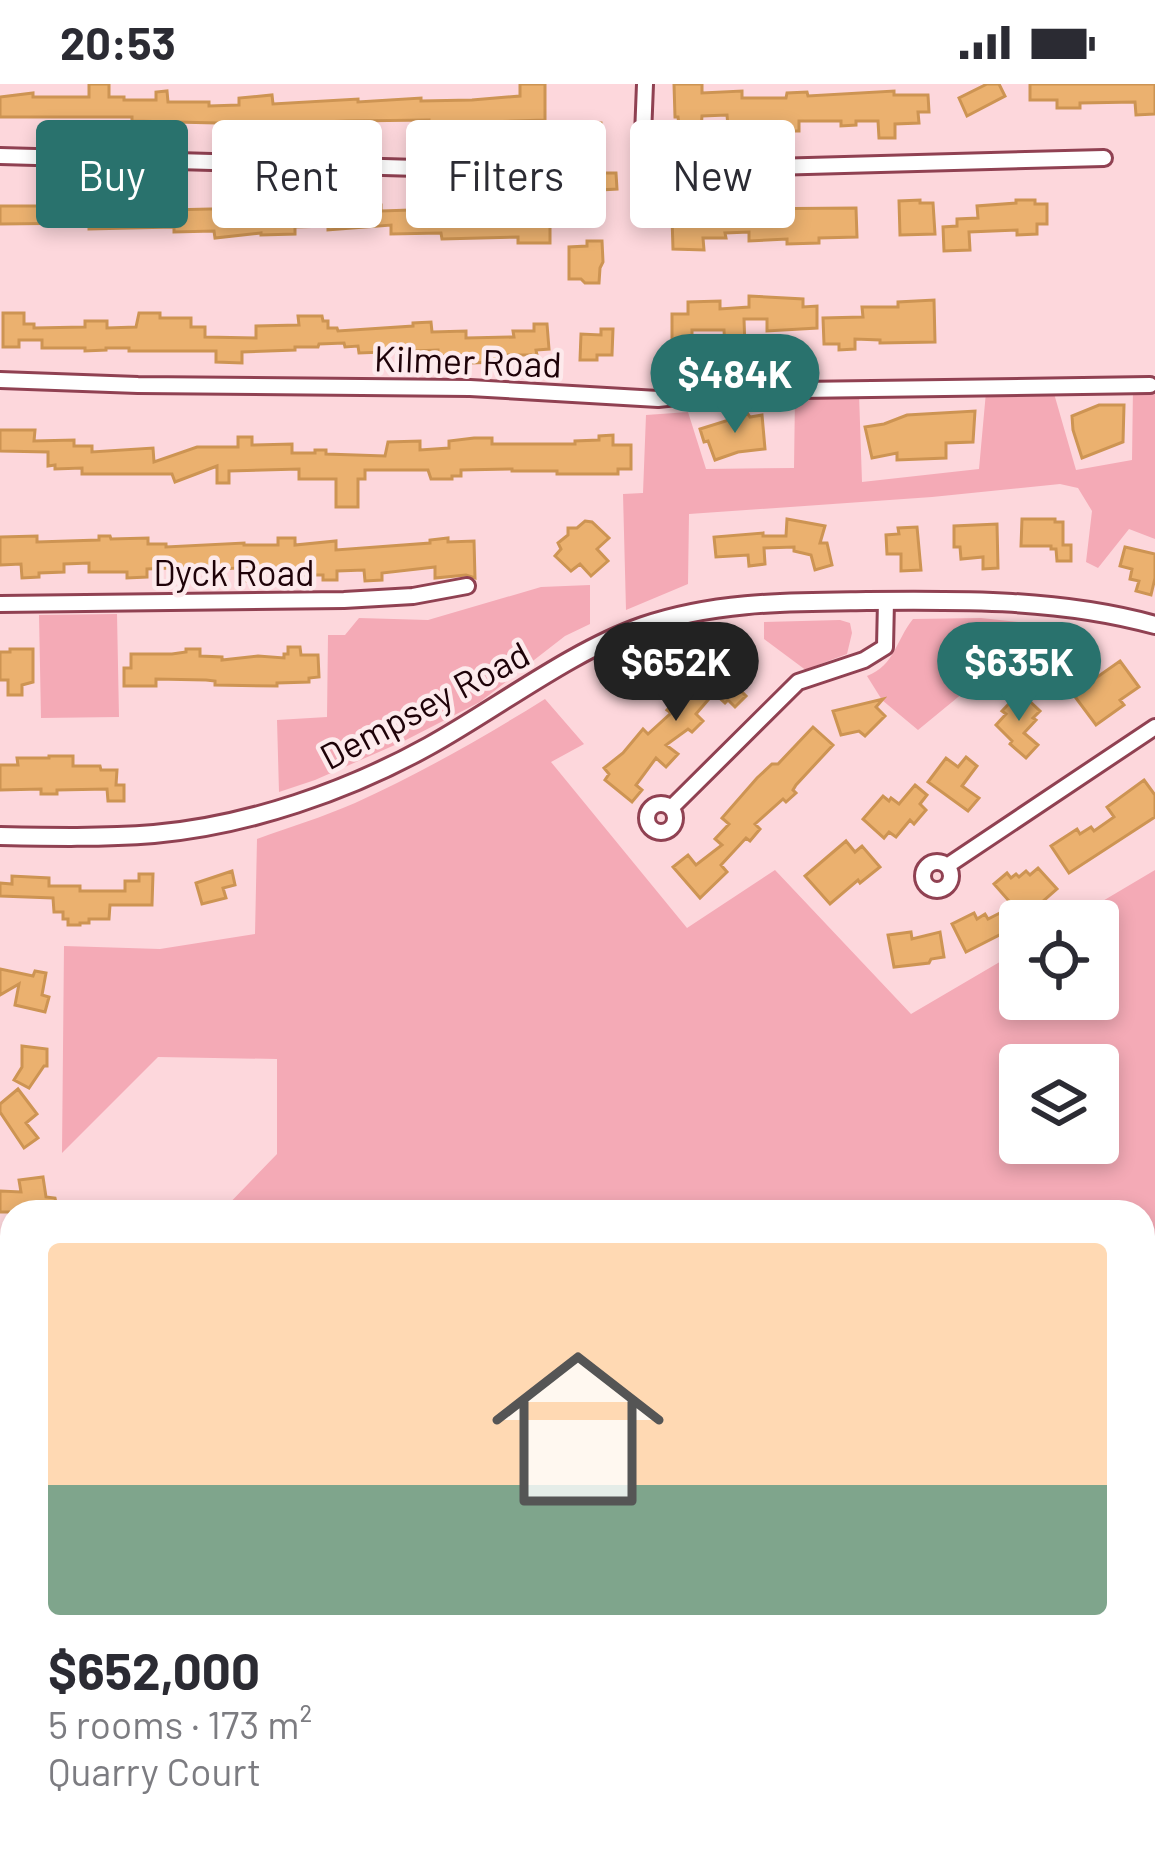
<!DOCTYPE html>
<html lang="en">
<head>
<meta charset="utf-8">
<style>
	:root { --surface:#fff; --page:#f7f7f7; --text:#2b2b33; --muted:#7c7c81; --accent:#29726d }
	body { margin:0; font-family:Barlow,sans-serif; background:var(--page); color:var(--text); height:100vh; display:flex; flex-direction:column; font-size:45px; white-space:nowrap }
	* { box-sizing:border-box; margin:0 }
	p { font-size:39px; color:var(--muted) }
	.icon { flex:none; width:66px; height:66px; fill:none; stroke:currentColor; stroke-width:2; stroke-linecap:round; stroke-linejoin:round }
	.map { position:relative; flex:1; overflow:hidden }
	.sheet { position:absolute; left:0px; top:1116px; width:1155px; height:660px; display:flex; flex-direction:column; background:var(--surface); border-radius:36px 36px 0 0; box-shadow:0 6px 18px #0003 }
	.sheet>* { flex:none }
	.guide { position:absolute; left:36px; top:36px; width:1083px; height:108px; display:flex; gap:24px }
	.controls { position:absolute; left:999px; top:816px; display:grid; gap:24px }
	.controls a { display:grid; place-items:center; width:120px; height:120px; border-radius:12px; background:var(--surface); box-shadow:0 6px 18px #0003; font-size:60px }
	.price { position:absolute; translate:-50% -102px; padding:0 27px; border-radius:42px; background:var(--accent); color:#fff; font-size:39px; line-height:78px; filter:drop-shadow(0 3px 6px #0008) }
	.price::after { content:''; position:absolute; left:50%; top:72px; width:36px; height:27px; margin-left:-18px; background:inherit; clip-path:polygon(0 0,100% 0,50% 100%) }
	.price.active { background:#222; color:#fff }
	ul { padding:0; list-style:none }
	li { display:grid; align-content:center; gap:24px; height:636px; padding:0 48px }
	li span { display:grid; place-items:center; height:372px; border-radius:12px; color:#555 }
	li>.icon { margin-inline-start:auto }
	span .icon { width:216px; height:216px; fill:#fffc; stroke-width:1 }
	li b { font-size:51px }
	.pill { padding:0 42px; border-radius:12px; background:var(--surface); box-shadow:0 6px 18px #0003; font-size:42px; line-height:108px }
	.pill.active { background:var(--accent); color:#fff }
	.status { display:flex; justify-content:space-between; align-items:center; height:84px; padding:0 60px; background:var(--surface); direction:ltr }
	.status svg { height:33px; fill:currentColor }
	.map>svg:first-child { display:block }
	.green { fill:#f4aab6; fill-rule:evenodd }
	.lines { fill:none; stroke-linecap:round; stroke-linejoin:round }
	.stream { stroke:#5296d6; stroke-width:4.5 }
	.building { fill:#ebb16f; stroke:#cd9453; stroke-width:3 }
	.minor-casing { stroke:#904152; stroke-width:20 }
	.tertiary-casing { stroke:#904152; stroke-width:22 }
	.minor { stroke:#fff; stroke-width:14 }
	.tertiary { stroke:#fff; stroke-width:16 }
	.labels { text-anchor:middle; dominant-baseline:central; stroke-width:9; stroke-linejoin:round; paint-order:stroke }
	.street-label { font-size:36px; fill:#1e0208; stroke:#fdeaec }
</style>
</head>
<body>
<div class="status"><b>20:53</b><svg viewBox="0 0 49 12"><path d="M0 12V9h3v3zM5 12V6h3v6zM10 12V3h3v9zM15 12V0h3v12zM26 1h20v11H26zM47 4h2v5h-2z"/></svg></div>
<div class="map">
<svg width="1155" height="1776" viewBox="0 0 1155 1776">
	<rect width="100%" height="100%" fill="#fdd7dc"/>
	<!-- green -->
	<path class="green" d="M1133,304L1155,305V455L1129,445L1098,484L1086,478L1092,427L1078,404L1060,400L932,413L689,430L688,500L626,526L623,410L643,409L646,331L688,328L706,385L794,384L795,312L859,310L862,398L979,385L986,308L1053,306L1076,386L1132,376Z
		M590,501V540L565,552L480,618L404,657L315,696L279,708L277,636L327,633L328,551H345L359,534L428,536L541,503Z
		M117,530L119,633L41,634L39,531Z
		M981,534L1073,544L1071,571L991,586L918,646L882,616L867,592C895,581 896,556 913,535Z
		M840,536L850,539L852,549L847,570L815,582L807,587L764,555V538Z
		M545,615L584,660L551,678L687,844L775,786L911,930L1020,866V915H1098V837H1069L1155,786V1776H0V1619H12V1764H1143V1128H221L277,1070V975L158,973L62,1069L64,862L160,865L255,850L257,755C290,743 323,733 355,719C421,689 484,653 545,615ZM1020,981H1098V1059H1020Z"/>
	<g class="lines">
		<!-- stream -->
		<path class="stream" d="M1065,1776L1072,1764"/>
	</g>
	<!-- building -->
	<path class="building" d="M89,0H109V13H124V16H156V8L167,7L168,18H209V22L239,21V14L272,11L273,20L358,15V18L421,14V17L472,16L520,12V0H545V36L429,40V36L348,37L217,42V39L132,37V33H0V13L33,9V13H89Z
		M674,0H702V9L742,7V14H786L787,9L807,8L808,12L894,7V11H928L929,28H918L919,39L895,40V54H879L878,37H856V41L841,42V37H799V47H785V43L728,42L727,31L702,32L701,45H690V41H679L678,33H675Z
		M987,0H999L1005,12L967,32L959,14Z
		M1030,0H1155V30L1136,31L1135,18L1080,19V24H1057V16H1030Z
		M573,39H601L604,89H616L617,105L600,106V123H580L579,62L573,63Z
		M724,113L725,125L856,124L857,153L819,154V159L787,160V155L749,157V148L725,149L726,154H703L704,166L673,165L672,133L687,132L686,119L711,118V114Z
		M920,116V119H933L935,150L900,151L899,117Z
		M1016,116H1035V120H1047V140H1037V150L1017,151V146L969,148L970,166L944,167L943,143L957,142V135L978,134L977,122L1016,119Z
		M440,119H457L461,125H465L466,131L536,128V135H550V159H518V153L442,155L441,149L391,150V141L328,146V142L295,143V150L261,151V149L215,154L214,147L174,148V143L89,145V139L0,140V122H79V124L167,122V126L253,124V128L301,127V122L338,121V124L381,121V127L441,125Z
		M587,157H602L603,178L600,184L599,199H585L581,195H569V163L587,162Z
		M749,212L803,215V223L817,222V244L767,247V235H744L745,264L725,265L724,246H692V264H672V230H688V218L720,217V225L749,223Z
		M934,216L935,258L880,259V256L855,255V265L839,266V260H824L823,234L863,233L862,223H898V218Z
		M3,229H24V240H34V244L85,243V237H107V244L136,243L139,229H160V234H191V243H205V253L256,254V242L299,241L298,232H322L323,237H328V244H337L338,247L413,242V239L431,238L432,248L466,247V254L514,253L513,247H534V240H547L549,265L536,266L537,271H497V278L472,279V270L438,272V266L359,269L358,262L345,263L344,259L319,260L318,263H295V266L242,268V279L216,278V267H129V264H106V266L85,267V264H42V256H19V263H3Z
		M601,245H613L612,271H597V276H580L581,250L601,251Z
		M1099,321H1124L1123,358L1082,374L1073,346L1072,332Z
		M975,327L973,358L946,359V374L897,376V369L872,374L865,343L884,340L907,331Z
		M748,330L750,333L762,331L765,365L738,368L715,376L708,357L704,358L700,345Z
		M0,346H35L34,357L74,356V362H92V368L153,364L154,378L197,363H238V353H252V361L292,360V369H315V366H326V370L385,372L388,358L420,357V366L449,364V357L474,354H492V360H575V357L599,356V352L613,351V361H631V385H618V390H557V387H512V385L461,386V392H452V395H431L428,386H365V395H358V423H336V395H299V385L229,387V399H217V382L175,398L172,390H82V384L55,385V381L48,382V368L0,367Z
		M787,435L825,442L820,459H827L832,481L815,486L811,471L794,467V463L764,464L765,480L749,482L748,471L716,473L714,453L763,449V452H786Z
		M1022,435H1055V438H1063V461H1071V477H1057L1056,465H1051V462H1021Z
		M585,437L592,438L609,454L597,465L608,477L591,492L580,480L571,487L555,472L561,465L558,459L568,451V444H577Z
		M997,440L998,484L983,485V473L961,475L960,463H954V442Z
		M917,443L921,486L901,487V470H887L886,451L899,450L898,444Z
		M37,452V458L99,456V452H110L111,455L148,454V460H166V463L244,459V461H278V454H295V461L336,457V466L430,459V456L448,454V458L474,457L475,494L466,491L435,494V483L382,489V496L365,497L364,486L337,487V496H323V491H296V497H282V487H252L253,497H236V484L209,486L197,488L198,491L171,492V484L147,485V493L127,494V488H89V479L64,480V488L39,489V493L22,494L21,480L0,481V453Z
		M1125,463L1155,470V494L1151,511L1136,507L1139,497L1130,495L1132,485L1120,482Z
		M288,563H300L301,571H318L319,593L309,594V598L277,599V602L215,601V597L206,596L156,595V602H124V584H131V570H172L186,568V565H200V572L222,573V576L258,572L284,574V570H288Z
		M10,565H33V598L22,601V611H8V596H0V568H10Z
		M731,573L737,578L741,575L753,587L737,603L746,612L735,623L728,616L725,619L714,609L696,630L703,637L692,648L688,645L666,661L678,670L666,683L656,674L636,701L642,706L632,718L605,696L609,690L604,684L623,669L643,645L648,650L671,629L667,626L712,576L717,580L720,577L724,581Z
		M1120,577L1139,603L1120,616L1124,621L1096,641L1073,610Z
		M1020,608L1040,627L1033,634L1036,636L1024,649L1038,661L1026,674L1010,660L1012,657L996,641L1006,630L1002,627Z
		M883,615L876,623L885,632L865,652L859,647L841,651L833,627Z
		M813,643L833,661L796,701L793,706L796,709L786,718L783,715L755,740L760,745L750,757L746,754L721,781L727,788L700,814L673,783L688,771L696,781L722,761L715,755L729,740L722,734L757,694L772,680H778Z
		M49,672H73V682H100L101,686H117L116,701H124V717H108L107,705L57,706V710H41V705L0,706V681H18L17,674H49Z
		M966,673L977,682L962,702L979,714L968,727L928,698L946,674L958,683Z
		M1144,696L1155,711V733L1069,789L1051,762L1077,745L1080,750L1091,743L1094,747L1114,733L1107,723Z
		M915,701L927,711L920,720L926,726L914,740L910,736L896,753L889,748L884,754L863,735L883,712L889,717L891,714L899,720Z
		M846,757L855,768L862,762L880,783L860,799L858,796L830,820L805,792Z
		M1038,784L1057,805L1024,834L994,800L1007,789L1011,794L1016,790L1019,793L1026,787L1030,791Z
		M232,787L235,801L223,804L226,814L202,820L196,799Z
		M139,790H153L152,821H110L109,835H89V839H80V841H68V835H63V828H54L53,814L0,812V799L12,800V792L49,794V802H80V807H125V797H139Z
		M974,829L977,835L985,830L988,835L1000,829L1009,846L966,868L952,840Z
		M911,848L912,855L940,848L944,873L931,875L929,879L894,883L888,851Z
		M0,885L33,892L35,887L46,889L42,911L49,913L45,928L15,921L19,900L0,911Z
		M22,962L47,965V982H44L29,1004L14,996L22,983Z
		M18,1005L37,1030L26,1039L38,1054L24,1064L0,1028V1020Z
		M43,1093L46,1113L55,1114L58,1128H0V1107L21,1108L19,1096Z
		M12,1450V1527L0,1520V1452Z"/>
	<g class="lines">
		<!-- minor casing -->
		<g class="minor-casing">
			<path id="minor" d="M0,72L487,86
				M643,78L692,85L1104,74
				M640,129L645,0
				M0,296L138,301L470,304L658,315L732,307L1150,301
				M0,520L344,516L413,512L467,502
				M647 734a14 14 0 1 1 28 0a14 14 0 1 1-28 0Z
				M671,724L798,598L864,576L885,563L886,517
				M923 792a14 14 0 1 1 28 0a14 14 0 1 1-28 0Z
				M947,782L1155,643
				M0,1403L12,1393"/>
		</g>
		<!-- tertiary casing -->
		<g class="tertiary-casing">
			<path id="tertiary" d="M0,752C51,753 103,754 154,750C247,742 348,707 429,662C496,625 571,567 643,542C716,517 790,518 867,517C964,516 1061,515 1155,541"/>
		</g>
		<!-- minor -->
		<use href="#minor" class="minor"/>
		<!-- tertiary -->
		<use href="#tertiary" class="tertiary"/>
	</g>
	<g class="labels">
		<!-- street labels -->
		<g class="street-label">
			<text transform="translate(468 276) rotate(2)">Kilmer Road</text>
			<text x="234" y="487">Dyck Road</text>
			<text transform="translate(424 620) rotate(-28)">Dempsey Road</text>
		</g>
	</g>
</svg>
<div class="controls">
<a><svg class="icon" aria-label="locate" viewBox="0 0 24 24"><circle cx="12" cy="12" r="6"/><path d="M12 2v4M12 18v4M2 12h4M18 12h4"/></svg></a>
<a><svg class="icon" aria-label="layers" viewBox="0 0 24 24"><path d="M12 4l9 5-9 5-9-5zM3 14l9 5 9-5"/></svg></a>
</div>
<b class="price" style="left:735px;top:352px">$484K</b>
<b class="price active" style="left:676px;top:640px">$652K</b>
<b class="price" style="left:1019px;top:640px">$635K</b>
<div class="guide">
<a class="pill active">Buy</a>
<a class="pill">Rent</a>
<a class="pill">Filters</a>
<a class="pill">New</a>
</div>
<section class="sheet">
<ul>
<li><span style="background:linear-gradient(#ffd9b3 65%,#7fa58c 0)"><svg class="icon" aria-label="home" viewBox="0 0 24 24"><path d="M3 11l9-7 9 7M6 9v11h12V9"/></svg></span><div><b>$652,000</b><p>5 rooms · 173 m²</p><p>Quarry Court</p></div></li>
</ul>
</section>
</div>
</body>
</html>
